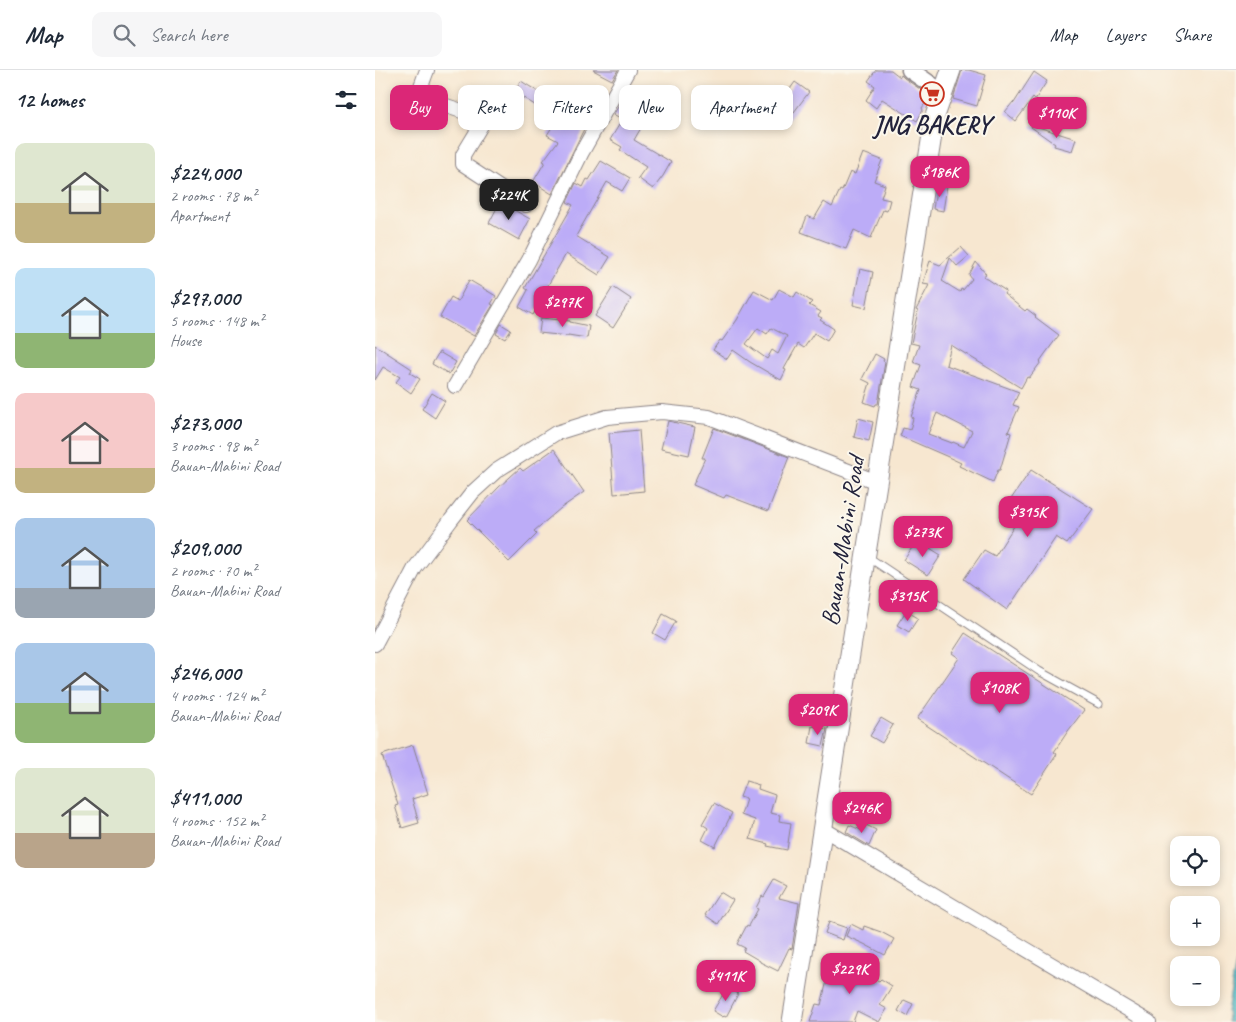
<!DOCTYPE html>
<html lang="en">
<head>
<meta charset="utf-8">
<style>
	:root { --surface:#fff; --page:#f6f6f7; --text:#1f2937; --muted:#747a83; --line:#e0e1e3; --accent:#db2777 }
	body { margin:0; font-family:Caveat,sans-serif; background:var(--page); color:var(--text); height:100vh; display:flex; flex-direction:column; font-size:19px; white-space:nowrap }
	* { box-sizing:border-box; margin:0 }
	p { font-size:16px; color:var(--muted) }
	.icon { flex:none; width:28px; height:28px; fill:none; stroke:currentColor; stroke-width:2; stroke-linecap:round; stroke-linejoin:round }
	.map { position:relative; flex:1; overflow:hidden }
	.side { display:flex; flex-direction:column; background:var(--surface); width:375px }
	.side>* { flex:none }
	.banner { position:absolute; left:15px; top:15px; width:475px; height:45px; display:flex; gap:10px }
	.controls { position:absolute; left:795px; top:766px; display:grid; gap:10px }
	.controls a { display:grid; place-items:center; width:50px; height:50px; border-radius:10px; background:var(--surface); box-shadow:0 2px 8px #0003; font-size:25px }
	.price { position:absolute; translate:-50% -42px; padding:0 11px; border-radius:10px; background:var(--accent); color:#fff; font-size:16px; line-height:32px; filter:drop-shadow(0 1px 2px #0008) }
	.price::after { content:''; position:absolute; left:50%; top:30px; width:15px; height:11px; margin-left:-8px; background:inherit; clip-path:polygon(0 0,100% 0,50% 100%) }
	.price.current { background:#222; color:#fff }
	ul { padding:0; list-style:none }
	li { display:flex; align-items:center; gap:15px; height:125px; padding:0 15px }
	li span { display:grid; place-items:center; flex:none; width:140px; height:100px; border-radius:10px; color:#555 }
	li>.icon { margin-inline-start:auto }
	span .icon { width:60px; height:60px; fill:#fffc; stroke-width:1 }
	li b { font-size:21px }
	h2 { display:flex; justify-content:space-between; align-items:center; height:60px; padding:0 15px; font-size:21px }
	.pill { padding:0 18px; border-radius:10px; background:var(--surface); box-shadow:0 2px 8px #0003; font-size:18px; line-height:45px }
	.pill.current { background:var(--accent); color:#fff }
	header { display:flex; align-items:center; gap:30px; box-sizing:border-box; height:70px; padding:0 25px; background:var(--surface); border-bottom:1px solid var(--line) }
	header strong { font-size:24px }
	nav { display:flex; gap:28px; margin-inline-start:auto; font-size:18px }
	.search { width:350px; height:45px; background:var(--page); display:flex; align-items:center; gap:12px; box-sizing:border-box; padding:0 18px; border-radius:10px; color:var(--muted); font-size:19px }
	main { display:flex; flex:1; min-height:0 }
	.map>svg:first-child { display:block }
	.water { fill:#44b3bf; stroke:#336a7d }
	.building { fill:#bcacf7; fill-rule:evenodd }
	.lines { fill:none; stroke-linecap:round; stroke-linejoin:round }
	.service-casing { stroke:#8c8486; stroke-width:9 }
	.minor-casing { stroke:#8c8486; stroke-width:16 }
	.tertiary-casing { stroke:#8c8486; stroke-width:19 }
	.secondary-casing { stroke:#8c8486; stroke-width:21 }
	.service { stroke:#fff; stroke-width:7 }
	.minor { stroke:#fff; stroke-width:14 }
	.tertiary { stroke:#fff; stroke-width:16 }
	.secondary { stroke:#fff; stroke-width:19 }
	.labels { text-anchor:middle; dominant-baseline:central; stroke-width:4; stroke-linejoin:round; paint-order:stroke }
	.poi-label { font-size:25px; font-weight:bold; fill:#22223b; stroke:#fbf7ec }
	.street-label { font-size:25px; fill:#22223b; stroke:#fbf7ec }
</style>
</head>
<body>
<header>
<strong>Map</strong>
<div class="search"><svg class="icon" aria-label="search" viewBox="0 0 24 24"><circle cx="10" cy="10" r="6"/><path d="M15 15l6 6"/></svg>Search here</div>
<nav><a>Map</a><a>Layers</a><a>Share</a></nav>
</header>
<main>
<section class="side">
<h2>12 homes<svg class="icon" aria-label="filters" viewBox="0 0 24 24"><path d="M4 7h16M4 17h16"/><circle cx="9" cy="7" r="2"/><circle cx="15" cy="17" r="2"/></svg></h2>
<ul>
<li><span style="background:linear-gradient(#dfe7d0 60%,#c2b280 0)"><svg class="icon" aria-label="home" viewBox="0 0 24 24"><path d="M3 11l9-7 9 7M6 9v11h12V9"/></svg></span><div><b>$224,000</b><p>2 rooms · 78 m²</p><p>Apartment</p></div></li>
<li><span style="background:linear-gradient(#bfe0f5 65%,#8fb573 0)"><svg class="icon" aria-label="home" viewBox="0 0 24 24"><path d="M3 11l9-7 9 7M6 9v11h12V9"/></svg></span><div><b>$297,000</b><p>5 rooms · 148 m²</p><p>House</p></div></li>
<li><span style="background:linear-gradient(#f6c9c9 75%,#c2b280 0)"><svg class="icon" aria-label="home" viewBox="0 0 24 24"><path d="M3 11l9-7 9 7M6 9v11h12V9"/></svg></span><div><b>$273,000</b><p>3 rooms · 98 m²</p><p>Bauan-Mabini Road</p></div></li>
<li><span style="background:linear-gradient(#a9c7e8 70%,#9aa5b1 0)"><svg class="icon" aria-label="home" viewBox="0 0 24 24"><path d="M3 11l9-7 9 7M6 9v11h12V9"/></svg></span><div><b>$209,000</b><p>2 rooms · 70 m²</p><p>Bauan-Mabini Road</p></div></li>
<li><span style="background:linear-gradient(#a9c7e8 60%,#8fb573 0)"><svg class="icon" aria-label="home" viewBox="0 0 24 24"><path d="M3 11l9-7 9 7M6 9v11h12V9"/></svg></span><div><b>$246,000</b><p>4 rooms · 124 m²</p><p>Bauan-Mabini Road</p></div></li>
<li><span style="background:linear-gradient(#dfe7d0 65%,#b9a48a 0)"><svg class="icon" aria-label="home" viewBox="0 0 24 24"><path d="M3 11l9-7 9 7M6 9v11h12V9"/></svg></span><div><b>$411,000</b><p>4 rooms · 152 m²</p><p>Bauan-Mabini Road</p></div></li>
</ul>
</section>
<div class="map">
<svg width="861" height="952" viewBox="0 0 861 952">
	<rect width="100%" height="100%" fill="#fbf7ec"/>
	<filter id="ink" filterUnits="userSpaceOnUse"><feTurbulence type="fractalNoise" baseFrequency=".02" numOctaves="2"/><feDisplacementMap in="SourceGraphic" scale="10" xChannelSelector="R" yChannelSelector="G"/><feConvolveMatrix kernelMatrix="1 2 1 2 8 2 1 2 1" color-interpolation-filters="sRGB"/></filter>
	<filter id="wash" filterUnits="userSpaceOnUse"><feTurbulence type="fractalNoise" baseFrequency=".0096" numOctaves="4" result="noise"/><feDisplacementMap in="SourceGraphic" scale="20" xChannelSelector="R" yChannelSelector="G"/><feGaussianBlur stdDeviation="1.12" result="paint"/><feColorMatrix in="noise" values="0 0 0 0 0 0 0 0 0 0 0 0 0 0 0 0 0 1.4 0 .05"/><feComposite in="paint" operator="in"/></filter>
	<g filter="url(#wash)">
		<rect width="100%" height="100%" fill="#f7e7d0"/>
		<!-- water -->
		<path class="water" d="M861,892V952H853L852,941Z"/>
		<g id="blocks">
			<!-- building -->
			<path class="building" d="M218,0H243L237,10Z
				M501,0H516L525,7L526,5L529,8L555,26L547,38L548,40L542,51L507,29L501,38L491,30L500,16L493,11Z
				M587,0H594L611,5L602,36L578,29Z
				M659,2L672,11L660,30L658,28L641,51L630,42L638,32L639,33Z
				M146,11L178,31L171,42L139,22Z
				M420,12L434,22L413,50L400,40Z
				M248,29L274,44L259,70L296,92L288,106L278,119L263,108L271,97L245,80L247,77L235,70L247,50L238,45Z
				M24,39L35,42L32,51L20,47Z
				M201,39L215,48L207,63L177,124L158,112L170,92L168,91L183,71L172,65L182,49L192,55Z
				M657,55L701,69L697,81L679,76L680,74L656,57Z
				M488,83L507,90L499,111L510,115L506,128L515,130L512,141L508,140L496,168L479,160L471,179L426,162L432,146L439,149L449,132L457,137L465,120L467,121L475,102L480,104Z
				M226,91L255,108L247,121L232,112L201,166L235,187L224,205L191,184L165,229L167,230L158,245L144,237L153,220L150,218L198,135L192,132L201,113L208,117L212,109L214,110Z
				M562,114L572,116L568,141L558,139Z
				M125,132L155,149L144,170L114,153Z
				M586,177L594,186L582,196L575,188L567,211L585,222L586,219L588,220L597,209L594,205L601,192L611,204L608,206L631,221L629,224L650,241L652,239L661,246L660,247L684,265L670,284L665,291L666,292L654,308L652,307L646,318L576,275L571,295L644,322L638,335L644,337L633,362L636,363L625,400H623L618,412L584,396L586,393L571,386L525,366L528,358L535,360L538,348L536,347L546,320L538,317L546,295L538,292L544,275L536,273L543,241L541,240L554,215L548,214L552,200L555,191L565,195ZM562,343L597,361L589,377L578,372L577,373L553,364Z
				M485,199L498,202L491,238L478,235Z
				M94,210L121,226L116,234L118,235L99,266L65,247L76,227L83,231Z
				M238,217L256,229L238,258L220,246Z
				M404,219L419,227L422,222L437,232L434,235L446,242L443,246L447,248L445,250L459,259L452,271L439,263L429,278L423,274L409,299L411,300L406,310L375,292L358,280L352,289L338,280L345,270L347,271L362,250L379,220L398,230ZM383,258L392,264L396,258L412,266L403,284L397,280L392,289L371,274Z
				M166,248L195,251V252L214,256L212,268L193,265V266L164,263Z
				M126,254L136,260L130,269L121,264Z
				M0,275L37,299L35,303L45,309L36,323L21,312L25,307L8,297L0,310Z
				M64,282L81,292L74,304L57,294Z
				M500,284L509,289L508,291L510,292L503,334H501L500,336L489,332L495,313L487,309Z
				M57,323L70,331L60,348L47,339Z
				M483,348L498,352L494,371L479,367Z
				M293,351L320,357L314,385L286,379Z
				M339,358L414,387L393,441L351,425L349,428L318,415L330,388H327Z
				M264,360L269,421L239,424L234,363Z
				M179,379L209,422L186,438L159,461L162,464L134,492L92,450L124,417L145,398L148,401Z
				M656,400L718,439L692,474L681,467L632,540L589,509L609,480L620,486L648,442L634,432Z
				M542,470L566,485L553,505L529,490Z
				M531,541L543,548L534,562L522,555Z
				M288,544L301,551L290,570L278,563Z
				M590,563L709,640L693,661L679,682L682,684L656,724L542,649L584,588L577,583Z
				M506,648L518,655L507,673L495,666Z
				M437,656L452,659L448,676L434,673Z
				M38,675L53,724L37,729L44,753L27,758L20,736L23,735L7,685Z
				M371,711L384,715L383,719L400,725L395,743L405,745L404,751L416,753L412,780L392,776L393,774L375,769L380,750L366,745L371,729L365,727Z
				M339,733L357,743L340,777L327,770L333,758L327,754Z
				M489,754L501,760L494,776L471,762L474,755L486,760Z
				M399,810L411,816L404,828L424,833L417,879L414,878L403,901L385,892V891L368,881L370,878L362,874L372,855L374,856L383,839L381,838L387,826L389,827Z
				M345,822L358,830L343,854L330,845Z
				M454,852L472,858L468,870L450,863Z
				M476,854L488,860L489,856L506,862L519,869L510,885L489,874L471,866Z
				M458,886L482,893L480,899L504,911L506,909L517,916L505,935L512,939L504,952L482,941L478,952H435L441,934L446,935Z
				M353,916L363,924L351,947L349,946L348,947L338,941Z
				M529,930L538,934L532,946L523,941Z"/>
		</g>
	</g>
	<g filter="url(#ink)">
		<use href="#blocks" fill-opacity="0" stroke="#8c8486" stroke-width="1"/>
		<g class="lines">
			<!-- service casing -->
			<g class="service-casing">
				<path id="service" d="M493,487L664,601L724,634"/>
			</g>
			<!-- minor casing -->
			<g class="minor-casing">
				<path id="minor" d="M52,0L45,19L50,29L105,47L108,52L88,85V94L151,135
					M80,316L154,190L207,82L253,0
					M0,574L40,498L76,450L98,422L121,401L181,363L232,347L287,342L334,347L502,412
					M448,759L774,952"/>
			</g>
			<!-- tertiary casing -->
			<g class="tertiary-casing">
				<path id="tertiary" d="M535,0L568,23"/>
			</g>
			<!-- secondary casing -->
			<g class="secondary-casing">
				<path id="secondary" d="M417,952L560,46L576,0"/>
			</g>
			<!-- service -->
			<use href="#service" class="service"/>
			<!-- minor -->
			<use href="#minor" class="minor"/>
			<!-- tertiary -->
			<use href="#tertiary" class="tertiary"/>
			<!-- secondary -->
			<use href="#secondary" class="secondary"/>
		</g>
	</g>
	<!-- icons -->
	<defs>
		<g id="supermarket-ring" transform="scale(1.25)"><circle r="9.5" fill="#fbf7ec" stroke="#c8321e" stroke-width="1.5"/><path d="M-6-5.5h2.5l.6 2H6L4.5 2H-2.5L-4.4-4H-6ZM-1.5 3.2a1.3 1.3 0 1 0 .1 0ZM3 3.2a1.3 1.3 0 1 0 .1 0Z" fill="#c8321e"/></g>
	</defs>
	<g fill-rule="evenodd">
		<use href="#supermarket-ring" x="557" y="24"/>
	</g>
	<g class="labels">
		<!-- poi labels -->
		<g class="poi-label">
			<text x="557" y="55">JNG BAKERY</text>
		</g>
		<!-- street labels -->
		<g class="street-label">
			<text transform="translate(468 471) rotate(-81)">Bauan-Mabini Road</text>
		</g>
	</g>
</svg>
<div class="controls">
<a><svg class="icon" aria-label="locate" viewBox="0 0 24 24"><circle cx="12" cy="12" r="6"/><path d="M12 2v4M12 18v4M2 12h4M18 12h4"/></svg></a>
<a>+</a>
<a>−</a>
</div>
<b class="price" style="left:682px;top:69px">$110K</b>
<b class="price" style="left:565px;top:128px">$186K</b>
<b class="price current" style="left:134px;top:151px">$224K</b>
<b class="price" style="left:188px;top:258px">$297K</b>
<b class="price" style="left:653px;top:468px">$315K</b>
<b class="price" style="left:548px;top:488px">$273K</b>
<b class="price" style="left:533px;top:552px">$315K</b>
<b class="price" style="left:625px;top:644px">$108K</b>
<b class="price" style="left:443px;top:666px">$209K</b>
<b class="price" style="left:487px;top:764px">$246K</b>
<b class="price" style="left:475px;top:925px">$229K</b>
<b class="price" style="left:351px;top:932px">$411K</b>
<div class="banner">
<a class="pill current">Buy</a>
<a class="pill">Rent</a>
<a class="pill">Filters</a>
<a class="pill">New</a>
<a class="pill">Apartment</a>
</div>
</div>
</main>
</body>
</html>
